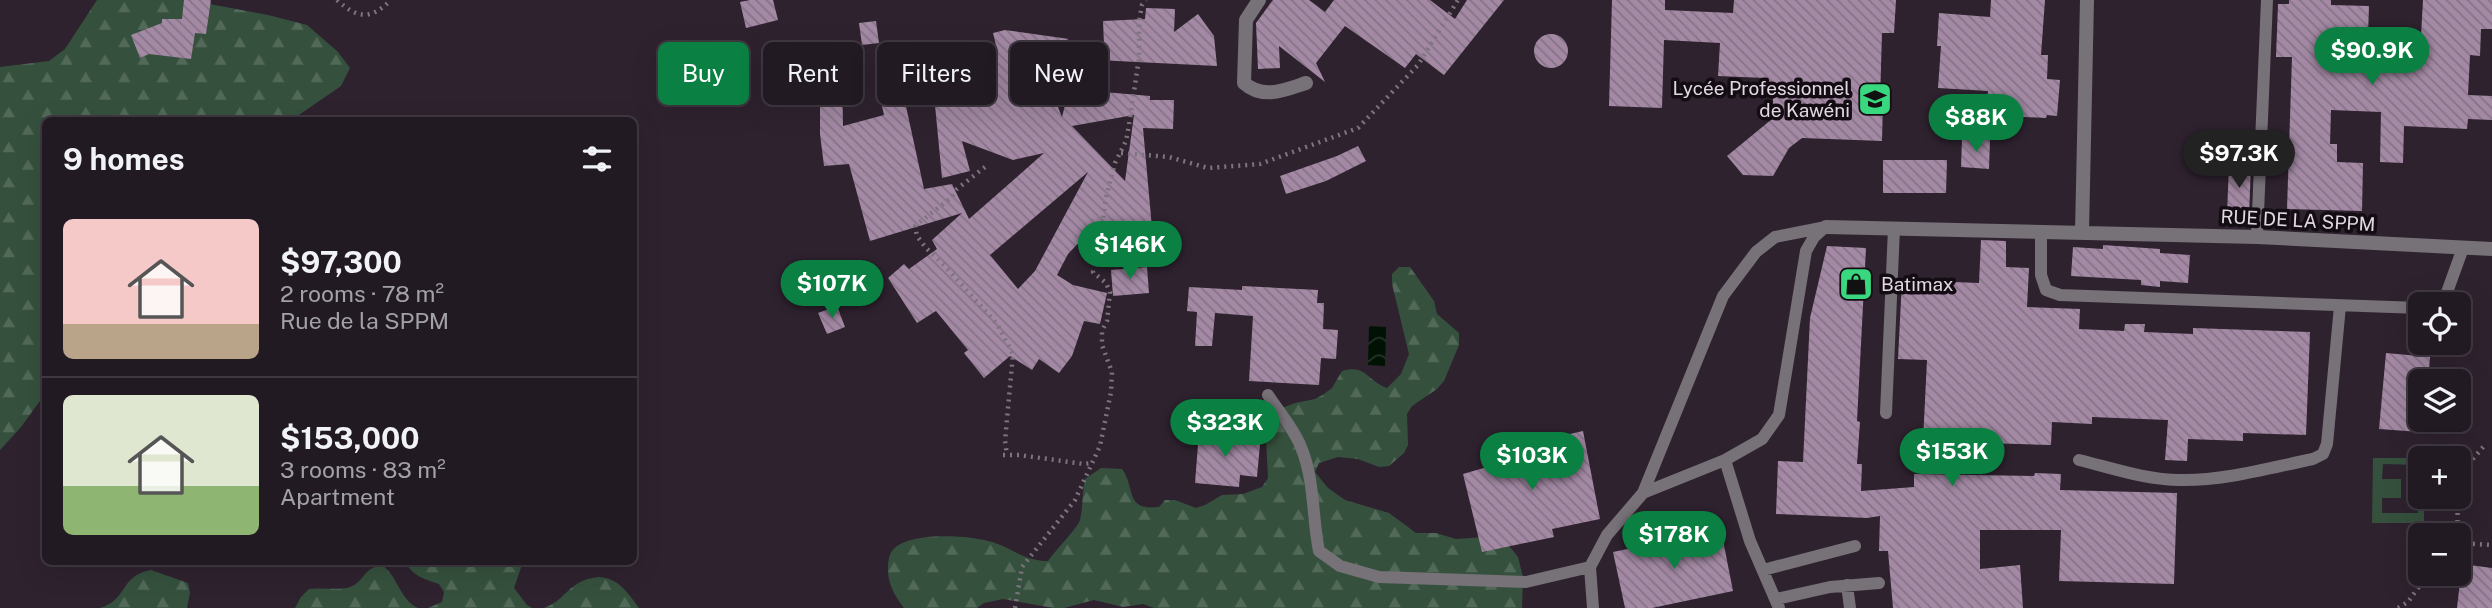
<!DOCTYPE html>
<html lang="en">
<head>
<meta charset="utf-8">
<style>
	:root { --surface:#221a23; --page:#2e2730; --text:#f1f3f6; --muted:#a2a1a6; --line:#3f3841; --accent:#0b8043 }
	body { margin:0; font-family:"Public Sans",sans-serif; background:var(--page); color:var(--text); height:100vh; display:flex; flex-direction:column; font-size:26px; white-space:nowrap }
	* { box-sizing:border-box; margin:0 }
	p { font-size:23px; color:var(--muted) }
	.icon { flex:none; width:38px; height:38px; fill:none; stroke:currentColor; stroke-width:2; stroke-linecap:round; stroke-linejoin:round }
	.map { position:relative; flex:1; overflow:hidden }
	.side { position:absolute; left:42px; top:117px; width:595px; height:448px; display:flex; flex-direction:column; background:var(--surface); border-radius:10px; box-shadow:0 7px 28px #0002,0 0 0 2px var(--line) }
	.side>* { flex:none }
	.top-card { position:absolute; left:658px; top:42px; width:665px; height:63px; display:flex; gap:14px }
	.controls { position:absolute; left:2408px; top:292px; display:grid; gap:14px }
	.controls a { display:grid; place-items:center; width:63px; height:63px; border-radius:10px; background:var(--surface); box-shadow:0 7px 28px #0002,0 0 0 2px var(--line); font-size:35px }
	.price { position:absolute; translate:-50% -60px; padding:0 16px; border-radius:24px; background:var(--accent); color:#fff; font-size:23px; line-height:46px; filter:drop-shadow(0 2px 4px #0008) }
	.price::after { content:''; position:absolute; left:50%; top:42px; width:21px; height:16px; margin-left:-10px; background:inherit; clip-path:polygon(0 0,100% 0,50% 100%) }
	.price.active { background:#222; color:#fff }
	ul { padding:0; list-style:none }
	li { display:flex; align-items:center; gap:21px; height:175px; padding:0 21px }
	li+li { border-top:2px solid var(--line) }
	li span { display:grid; place-items:center; flex:none; width:196px; height:140px; border-radius:10px; color:#555 }
	li>.icon { margin-inline-start:auto }
	span .icon { width:84px; height:84px; fill:#fffc; stroke-width:1 }
	li b { font-size:30px }
	h2 { display:flex; justify-content:space-between; align-items:center; height:84px; padding:0 21px; font-size:30px }
	.chip { padding:0 24px; border-radius:10px; background:var(--surface); box-shadow:0 7px 28px #0002,0 0 0 2px var(--line); font-size:24px; line-height:63px }
	.chip.active { background:var(--accent); color:#fff }
	.map>svg:first-child { display:block }
	.green { fill:#35513d; fill-rule:evenodd }
	.forest { fill:url(#forest-firs) }
	.water { fill:url(#water-waves) }
	.building { fill:url(#building-back-hatch); fill-rule:evenodd }
	.lines { fill:none; stroke-linecap:round; stroke-linejoin:round }
	.path { stroke:#7e747f; stroke-width:4.5; stroke-dasharray:2 5; stroke-linecap:butt }
	.lane { stroke:#777178; stroke-width:12 }
	.street { stroke:#777178; stroke-width:14 }
	.labels { text-anchor:middle; dominant-baseline:central; stroke-width:7; stroke-linejoin:round; paint-order:stroke }
	.poi-label { font-size:19px; fill:#e1d8e1; stroke:#130d13; text-anchor:end }
	.street-label { font-size:19px; fill:#e1d8e1; stroke:#130d13 }
</style>
</head>
<body>
<div class="map">
<svg width="2492" height="608" viewBox="0 0 2492 608">
	<defs>
		<pattern id="forest-firs" width="22" height="20" patternUnits="userSpaceOnUse" patternTransform="scale(1.75)"><rect width="22" height="20" fill="#35513d"/><path d="M5 1l3.5 6h-7zM16 11l3.5 6h-7z" fill="#526959"/></pattern>
		<pattern id="water-waves" width="16" height="10" patternUnits="userSpaceOnUse" patternTransform="scale(1.75)"><rect width="16" height="10" fill="#001203"/><path d="M0 5q4-4 8 0t8 0" fill="none" stroke="#253427"/></pattern>
		<pattern id="building-back-hatch" width="6" height="6" patternUnits="userSpaceOnUse" patternTransform="scale(1.75)"><rect width="6" height="6" fill="#a389a4"/><path d="M-1 5l2 2M0 0l6 6M5-1l2 2" fill="none" stroke="#867387"/></pattern>
	</defs>
	<rect width="100%" height="100%" fill="#2e222f"/>
	<!-- green -->
	<path class="green" d="M2373,458H2425H2420V497H2424V523H2372ZM2383,464L2418,465V513H2382V498H2401V479H2382Z"/>
	<!-- forest -->
	<path class="forest" d="M97,0H188L268,15L307,25L338,52L350,68L341,86L290,121H46L45,394L21,427L0,450V67L49,61L65,49Z
		M1399,267H1410L1434,301L1437,314L1459,333V345L1444,381L1437,389L1412,406L1407,414L1408,445L1404,453L1389,466L1379,467L1358,459L1338,457L1319,463L1315,472L1328,488L1345,500L1389,513L1416,533H1436L1456,539L1486,537L1505,541L1518,557L1523,577L1522,608H1154L1143,604L1123,607L1094,600L1064,608H1053L1003,599L984,603L977,608H904C892,592 885,578 889,558C894,530 966,535 988,541C1011,546 1022,561 1048,561C1055,551 1079,526 1080,520C1083,508 1082,493 1085,479L1101,468L1122,469C1136,488 1124,511 1159,507L1165,500H1175L1196,508L1205,505L1222,495L1243,494L1262,487L1268,478L1265,419L1272,412L1295,403L1315,399L1324,394L1332,388L1342,371C1366,364 1367,381 1387,388L1401,374L1409,354L1392,284V274Z
		M405,562H523L514,588L527,605L532,608H428L442,602L444,592L439,584C424,579 413,576 405,562Z
		M382,565C398,576 399,599 418,608H295L301,597L309,589C322,587 337,591 350,587C364,582 363,568 382,565Z
		M151,570L188,583L190,593L187,608H100C129,599 119,576 151,570Z
		M598,577C619,578 627,592 639,608H544C568,599 567,581 598,577Z"/>
	<!-- water -->
	<path class="water" d="M1369,326L1386,327L1385,366L1368,365Z"/>
	<!-- building -->
	<path class="building" d="M184,0H211L206,34L195,33L191,59L149,54L140,58L131,35L162,23V19H182Z
		M750,0H773L778,20L746,28L740,2Z
		M1273,0H1309L1325,12L1334,0H1430L1455,19L1467,0H1504L1444,75L1416,54L1405,68L1345,26L1316,63L1325,82L1279,46L1280,68L1258,69L1256,23Z
		M1612,0H1665V10L1733,13L1734,0H1896L1894,33H1882L1880,101H1883L1882,141L1802,138L1789,148L1773,176L1743,175L1727,156L1772,119L1774,83H1765V78L1718,76L1720,43L1664,40L1662,108L1609,106Z
		M1991,0H2045L2041,55H2048L2047,79L2060,80L2057,116L2047,115L2046,118L1986,115L1988,91L1938,88L1941,46H1937L1939,13L1990,17Z
		M2289,0H2331V5L2369,6L2368,35L2421,36L2423,0H2492V29H2481L2480,56L2470,55L2468,95L2492,96V120L2468,119L2467,129L2404,126L2403,163L2380,162L2381,112L2331,110L2330,144H2337V162L2363,163L2362,211L2287,209L2292,57H2276L2278,4H2289Z
		M1146,8L1175,9L1174,32L1198,14L1214,36L1217,66L1077,59L1081,41L1104,45L1103,21L1145,19Z
		M876,21L879,43L862,45L859,23Z
		M1005,30L1069,39L1036,52L1038,57H1030L1028,85L1050,87L1062,117L1069,89L1150,96V100H1174L1173,129L1143,128L1152,228L1092,229L1068,254L1057,275L1073,285L1107,293L1100,324L1084,321L1072,356L1059,373L1039,359L1032,370L1010,356L984,378L964,353L968,350L936,311L917,323L888,278L904,264L909,269L937,249L932,240L962,213L870,241L849,164L824,166L820,134V107H825V69L842,70L843,126L884,115L879,93L902,88L924,189L952,184L969,219L1044,153L1013,160L962,141L970,171L942,178L930,53L954,50L955,63L998,54L993,33ZM1134,115L1125,181L1072,126ZM1088,172L1035,271L1018,289L990,255Z
		M1534 51a17 17 0 1 1 34 0a17 17 0 1 1-34 0Z
		M1962,139L1990,140L1989,169L1961,167Z
		M1358,146L1366,161L1326,181L1286,194L1280,176L1337,156Z
		M1883,160H1947L1946,193H1883Z
		M2229,164L2251,165L2249,216L2227,215Z
		M1981,240L2006,241V267L2029,268L2027,307L2080,309L2079,329L2124,331L2125,324H2145L2144,332L2193,334V328L2310,332L2306,435L2243,433V441L2188,439L2187,461L2165,460L2168,420L2092,417V424L2052,422L2051,445L1923,441L1927,360L1898,359L1902,280L1979,283Z
		M2103,245L2160,249V253L2190,255L2188,283L2160,281V287L2141,285V280L2071,276L2073,247L2103,249Z
		M1827,246L1866,248L1857,421L1860,422L1857,464H1862L1861,491L1914,487V474L2034,476L2035,473L2061,474L2060,490L2177,493L2174,584L2059,581L2061,530H1980V569L2020,565L2023,608H1893L1888,551H1879L1880,516L1867,518L1776,514L1778,461L1803,462L1810,318Z
		M1147,267L1149,293L1113,296L1111,270Z
		M1242,286L1318,290L1317,303H1324L1323,329L1338,330L1336,359L1321,358L1319,385L1249,381L1253,316L1215,313L1212,346H1195L1197,312L1187,311L1189,287L1242,290Z
		M837,306L845,327L827,334L818,313Z
		M2386,353L2430,357L2428,382H2420V432L2379,429Z
		M1583,431L1600,519L1552,529L1554,537L1482,552L1463,474L1494,465L1491,452Z
		M1199,432L1243,436V442L1260,444L1257,477L1240,475L1239,487L1195,483Z
		M1721,530L1733,591L1652,608H1625L1613,552Z
		M2462,564L2492,568V608H2457Z"/>
	<g class="lines">
		<!-- path -->
		<path class="path" d="M337,0C358,19 370,20 391,0
			M1121,153L1169,157L1208,168L1260,164L1358,128L1418,65L1458,0
			M985,167L957,189L952,197L915,226L917,236L926,248L944,265L997,324L1013,354L1005,441L1007,455
			M1003,455H1019L1084,464L1091,463
			M2459,482V475L2484,446
			M2457,536L2458,497
			M2459,543L2492,545
			M1015,608L1022,567L1075,500L1100,446L1111,392L1112,372L1102,345V331L1107,321L1110,292L1106,283L1093,272L1098,256L1106,197L1115,163L1126,141L1129,125L1139,58V22L1142,5L1146,0
			M2398,608L2408,602L2428,574"/>
		<!-- lane -->
		<path class="lane" d="M2041,231V275L2046,290L2060,295L2420,308
			M2257,237L2267,0
			M2434,304L2446,295L2463,248
			M1268,395C1279,412 1294,429 1301,447C1315,481 1312,517 1319,551L1340,566L1379,577L1526,582L1590,567
			M1886,413L1894,228
			M1725,460L1750,541L1779,608
			M2079,460C2112,468 2146,480 2180,480C2224,481 2269,468 2313,459L2323,454L2327,444L2340,306
			M1643,493L1725,460L1762,439L1779,415L1806,251L1814,237L1824,228
			M1763,570L1855,546
			M1847,585L1850,608
			M1777,599L1830,587L1879,583
			M1593,608L1590,567L1607,535L1643,493L1723,296L1756,252L1775,237L1826,227"/>
		<!-- street -->
		<path class="street" d="M1259,0L1246,20L1244,83C1263,100 1285,90 1306,83
			M1826,227L2257,237L2492,249
			M2082,232L2087,0"/>
	</g>
	<!-- icons -->
	<defs>
		<g id="school-square" transform="scale(1.75)"><rect x="-9" y="-9" width="18" height="18" rx="4" fill="#39d87f" stroke="#130d13"/><path d="M0-5L7-2L0 1L-7-2ZM-4 1L0 2.5L4 1V4Q0 6-4 4Z" fill="#111"/></g>
		<g id="shop-square" transform="scale(1.75)"><rect x="-9" y="-9" width="18" height="18" rx="4" fill="#39d87f" stroke="#130d13"/><path d="M-5-2.5h2.3a2.7 3.5 0 0 1 5.4 0H5L5.5 6h-11ZM-1.5-2.5h3a1.5 2.3 0 0 0-3 0Z" fill="#111"/></g>
	</defs>
	<g fill-rule="evenodd">
		<use href="#school-square" x="1875" y="99"/>
		<use href="#shop-square" x="1856" y="284"/>
	</g>
	<g class="labels">
		<!-- poi labels -->
		<g class="poi-label">
			<text x="1850" y="88">Lycée Professionnel<tspan x="1850" dy="22">de Kawéni</tspan></text>
			<text x="1881" y="284" text-anchor="start">Batimax</text>
		</g>
		<!-- street labels -->
		<g class="street-label">
			<text transform="translate(2298 220) rotate(3)">RUE DE LA SPPM</text>
		</g>
	</g>
</svg>
<div class="controls">
<a><svg class="icon" aria-label="locate" viewBox="0 0 24 24"><circle cx="12" cy="12" r="6"/><path d="M12 2v4M12 18v4M2 12h4M18 12h4"/></svg></a>
<a><svg class="icon" aria-label="layers" viewBox="0 0 24 24"><path d="M12 4l9 5-9 5-9-5zM3 14l9 5 9-5"/></svg></a>
<a>+</a>
<a>−</a>
</div>
<b class="price" style="left:2372px;top:87px">$90.9K</b>
<b class="price" style="left:1976px;top:154px">$88K</b>
<b class="price active" style="left:2239px;top:190px">$97.3K</b>
<b class="price" style="left:1130px;top:281px">$146K</b>
<b class="price" style="left:832px;top:320px">$107K</b>
<b class="price" style="left:1225px;top:459px">$323K</b>
<b class="price" style="left:1952px;top:488px">$153K</b>
<b class="price" style="left:1532px;top:492px">$103K</b>
<b class="price" style="left:1674px;top:571px">$178K</b>
<div class="top-card">
<a class="chip active">Buy</a>
<a class="chip">Rent</a>
<a class="chip">Filters</a>
<a class="chip">New</a>
</div>
<section class="side">
<h2>9 homes<svg class="icon" aria-label="filters" viewBox="0 0 24 24"><path d="M4 7h16M4 17h16"/><circle cx="9" cy="7" r="2"/><circle cx="15" cy="17" r="2"/></svg></h2>
<ul>
<li><span style="background:linear-gradient(#f6c9c9 75%,#b9a48a 0)"><svg class="icon" aria-label="home" viewBox="0 0 24 24"><path d="M3 11l9-7 9 7M6 9v11h12V9"/></svg></span><div><b>$97,300</b><p>2 rooms · 78 m²</p><p>Rue de la SPPM</p></div></li>
<li><span style="background:linear-gradient(#dfe7d0 65%,#8fb573 0)"><svg class="icon" aria-label="home" viewBox="0 0 24 24"><path d="M3 11l9-7 9 7M6 9v11h12V9"/></svg></span><div><b>$153,000</b><p>3 rooms · 83 m²</p><p>Apartment</p></div></li>
</ul>
</section>
</div>
</body>
</html>
